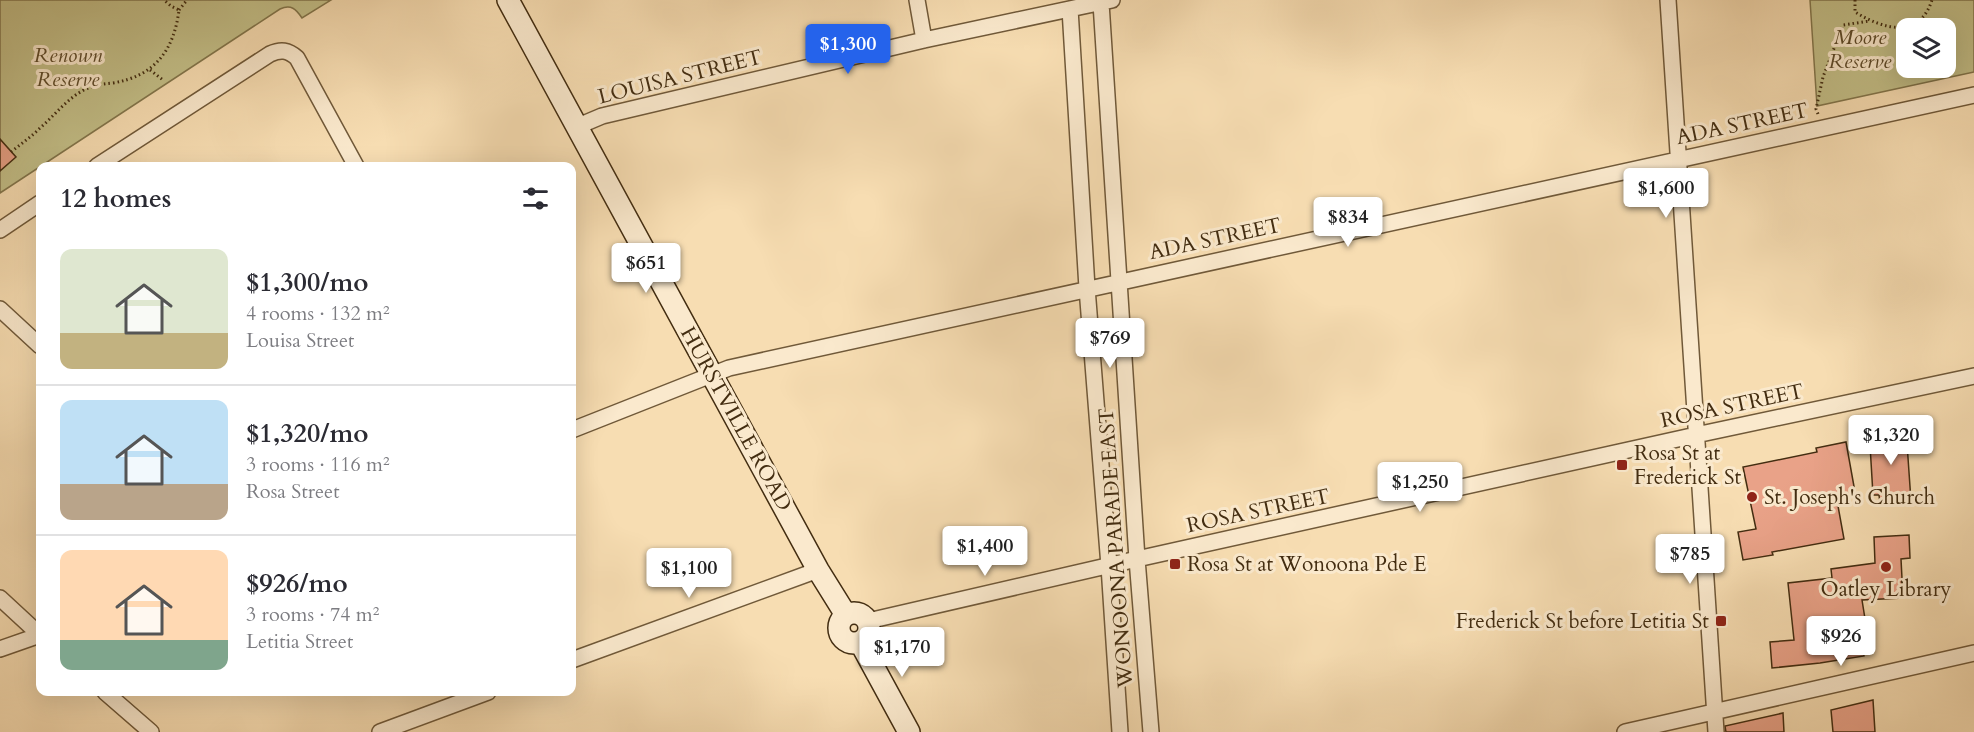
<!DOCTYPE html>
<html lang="en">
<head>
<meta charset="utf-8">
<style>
	:root { --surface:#fff; --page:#f2f2f3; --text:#2b2b33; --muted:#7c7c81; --line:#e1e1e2; --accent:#2563eb }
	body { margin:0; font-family:Cardo,serif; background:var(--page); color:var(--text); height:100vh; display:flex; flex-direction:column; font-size:22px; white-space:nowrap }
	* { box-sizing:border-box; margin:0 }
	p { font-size:20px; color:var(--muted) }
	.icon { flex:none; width:33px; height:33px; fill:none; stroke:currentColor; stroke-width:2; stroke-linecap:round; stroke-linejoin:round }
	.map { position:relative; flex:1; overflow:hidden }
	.sheet { position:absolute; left:36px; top:162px; width:540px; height:534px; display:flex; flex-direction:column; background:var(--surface); border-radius:12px; box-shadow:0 6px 24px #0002 }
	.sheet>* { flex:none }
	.fabs { position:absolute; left:1896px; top:18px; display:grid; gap:12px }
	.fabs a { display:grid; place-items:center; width:60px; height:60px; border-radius:12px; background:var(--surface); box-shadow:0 6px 24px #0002; font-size:30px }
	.price { position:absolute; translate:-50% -51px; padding:0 14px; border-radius:6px; background:#fff; color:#222; font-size:20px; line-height:39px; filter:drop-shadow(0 2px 3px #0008) }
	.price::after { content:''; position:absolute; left:50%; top:36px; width:18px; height:14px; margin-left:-9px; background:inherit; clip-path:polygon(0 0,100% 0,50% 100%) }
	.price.selected { background:var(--accent); color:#fff }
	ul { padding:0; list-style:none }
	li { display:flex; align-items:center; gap:18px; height:150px; padding:0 24px }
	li+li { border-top:2px solid var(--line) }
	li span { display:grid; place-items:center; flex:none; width:168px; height:120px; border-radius:12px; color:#555 }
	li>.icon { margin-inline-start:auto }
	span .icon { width:72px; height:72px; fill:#fffc; stroke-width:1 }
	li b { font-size:26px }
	h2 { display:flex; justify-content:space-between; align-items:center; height:72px; padding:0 24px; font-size:26px }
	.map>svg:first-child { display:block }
	.green { fill:#c3bf88; stroke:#83764c; stroke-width:1.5; fill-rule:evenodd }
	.building { fill:#e9a288; stroke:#432d11; stroke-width:1.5 }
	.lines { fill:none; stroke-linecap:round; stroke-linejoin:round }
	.minor-casing { stroke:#705939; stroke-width:18 }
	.secondary-casing { stroke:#432d11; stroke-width:24 }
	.path { stroke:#432d11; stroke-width:3; stroke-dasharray:1.5 3; stroke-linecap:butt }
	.minor { stroke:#fae9cd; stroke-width:15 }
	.secondary { stroke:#fae9cd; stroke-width:21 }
	.poi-dot { fill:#8f2418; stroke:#fae9cd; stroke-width:2 }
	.labels { text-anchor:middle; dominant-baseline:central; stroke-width:6; stroke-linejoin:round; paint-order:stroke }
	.park-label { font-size:21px; font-style:italic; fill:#5d4a29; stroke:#fae9cd }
	.street-label { font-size:21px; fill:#432d11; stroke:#fae9cd }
	.poi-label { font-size:21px; fill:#432d11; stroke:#fae9cd; text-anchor:start }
</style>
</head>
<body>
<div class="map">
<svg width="1974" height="732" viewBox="0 0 1974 732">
	<rect width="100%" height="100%" fill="#f7ddb2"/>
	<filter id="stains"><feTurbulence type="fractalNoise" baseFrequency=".00333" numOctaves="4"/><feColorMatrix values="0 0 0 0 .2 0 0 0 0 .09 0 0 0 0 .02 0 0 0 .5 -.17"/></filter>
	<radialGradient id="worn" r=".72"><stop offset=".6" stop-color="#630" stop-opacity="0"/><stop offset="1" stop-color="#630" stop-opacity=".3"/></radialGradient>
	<!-- green -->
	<path class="green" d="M0,0H331L302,18C296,9 291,4 280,9L0,193Z
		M1810,0H1974V72L1817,106ZM1946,28V68H1906V28Z"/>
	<!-- building -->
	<path class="building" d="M0,139L16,157L0,171Z
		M1899,428L1906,429L1911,501L1880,503L1879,495H1873L1870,445H1876L1875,431Z
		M1846,442L1855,492L1836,495L1844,539L1772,552L1773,555L1743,560L1738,532L1756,529L1743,467L1817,452L1816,448Z
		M1909,535L1910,558L1901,559L1903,598L1862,600L1866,625H1859L1864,656L1820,663L1772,668L1770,642L1794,640L1788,583L1832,578L1831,569L1875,563L1874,537Z
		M1873,700L1875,732H1833L1831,710Z
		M1783,713L1784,732H1726L1725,726Z"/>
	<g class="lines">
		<!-- minor casing -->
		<g class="minor-casing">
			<path id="minor" d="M917,0L924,40
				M1668,0L1716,732
				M1101,3L1137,559L1151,732
				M1070,9L1087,288L1109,566L1120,732
				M576,127L602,116L924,40L1112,0
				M97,166L270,54C281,49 288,50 297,58L356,166
				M0,230L40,203
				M0,309L40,346
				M572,430L729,368L1974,95
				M0,598L40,635
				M868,621L1137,559L1696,435L1974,376
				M0,649L40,635
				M572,660L818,570
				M105,692L151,732
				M380,732L488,692
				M1625,732L1974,653"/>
		</g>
		<!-- secondary casing -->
		<g class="secondary-casing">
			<path id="secondary" d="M508,0L818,570L846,615
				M839 628a15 15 0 1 1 30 0a15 15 0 1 1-30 0Z
				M860,642L909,732"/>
		</g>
		<!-- path -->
		<path class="path" d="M1855,0V12C1883,29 1919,40 1932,0
			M179,10L187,0
			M150,70L163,80
			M1818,114L1816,109L1823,77L1843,25L1870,21
			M11,152C21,144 31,137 40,128C54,116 66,100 82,91C93,85 102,84 113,83C155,76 174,50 179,10L171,6L164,0"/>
		<!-- minor -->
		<use href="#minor" class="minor"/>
		<!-- secondary -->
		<use href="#secondary" class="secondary"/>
	</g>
	<!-- markers -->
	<g class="poi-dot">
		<rect x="1616" y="459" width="12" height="12" rx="3"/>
		<circle cx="1752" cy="497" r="6"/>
		<rect x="1169" y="558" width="12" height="12" rx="3"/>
		<circle cx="1886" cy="567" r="6"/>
		<rect x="1715" y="615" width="12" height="12" rx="3"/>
	</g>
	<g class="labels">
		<!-- park labels -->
		<g class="park-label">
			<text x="1860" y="37">Moore<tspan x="1860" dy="24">Reserve</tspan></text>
			<text x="68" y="55">Renown<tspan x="68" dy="24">Reserve</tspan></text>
		</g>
		<!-- street labels -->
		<g class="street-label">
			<text transform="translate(680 77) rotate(-14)">LOUISA STREET</text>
			<text transform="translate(1742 124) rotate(-12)">ADA STREET</text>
			<text transform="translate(1215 239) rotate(-12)">ADA STREET</text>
			<text transform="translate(1732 406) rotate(-12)">ROSA STREET</text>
			<text transform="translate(736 419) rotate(61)">HURSTVILLE ROAD</text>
			<text transform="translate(1258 511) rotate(-12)">ROSA STREET</text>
			<text transform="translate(1116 548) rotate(-94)">WONOONA PARADE EAST</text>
		</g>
		<!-- poi labels -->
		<g class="poi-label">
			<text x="1634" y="453">Rosa St at<tspan x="1634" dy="24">Frederick St</tspan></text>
			<text x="1764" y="497">St. Joseph's Church</text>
			<text x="1187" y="564">Rosa St at Wonoona Pde E</text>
			<text x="1886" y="589" text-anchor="middle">Oatley Library</text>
			<text x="1709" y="621" text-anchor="end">Frederick St before Letitia St</text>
		</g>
	</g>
	<rect width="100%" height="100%" filter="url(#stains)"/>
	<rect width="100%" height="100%" fill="url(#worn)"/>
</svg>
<div class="fabs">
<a><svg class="icon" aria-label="layers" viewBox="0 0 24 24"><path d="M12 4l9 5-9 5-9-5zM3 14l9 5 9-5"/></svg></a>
</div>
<b class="price selected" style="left:848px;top:75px">$1,300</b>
<b class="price" style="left:1666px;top:219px">$1,600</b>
<b class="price" style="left:1348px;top:248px">$834</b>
<b class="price" style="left:646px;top:294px">$651</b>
<b class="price" style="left:1110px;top:369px">$769</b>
<b class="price" style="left:1891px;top:466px">$1,320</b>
<b class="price" style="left:1420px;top:513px">$1,250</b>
<b class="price" style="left:985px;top:577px">$1,400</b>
<b class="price" style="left:1690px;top:585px">$785</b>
<b class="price" style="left:689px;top:599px">$1,100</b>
<b class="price" style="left:1841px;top:667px">$926</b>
<b class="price" style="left:902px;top:678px">$1,170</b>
<section class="sheet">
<h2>12 homes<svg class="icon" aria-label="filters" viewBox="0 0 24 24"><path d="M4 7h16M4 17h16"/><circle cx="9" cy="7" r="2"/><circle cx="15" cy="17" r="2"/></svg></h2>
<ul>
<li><span style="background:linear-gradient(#dfe7d0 70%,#c2b280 0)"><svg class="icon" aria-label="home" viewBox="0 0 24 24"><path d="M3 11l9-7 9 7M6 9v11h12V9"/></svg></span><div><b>$1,300/mo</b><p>4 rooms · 132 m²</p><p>Louisa Street</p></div></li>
<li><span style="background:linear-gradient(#bfe0f5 70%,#b9a48a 0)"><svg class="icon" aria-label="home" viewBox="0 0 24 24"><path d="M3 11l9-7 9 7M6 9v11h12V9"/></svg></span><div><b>$1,320/mo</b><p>3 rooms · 116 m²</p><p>Rosa Street</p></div></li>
<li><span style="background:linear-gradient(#ffd9b3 75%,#7fa58c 0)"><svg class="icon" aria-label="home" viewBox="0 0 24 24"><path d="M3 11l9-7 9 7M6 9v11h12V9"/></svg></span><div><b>$926/mo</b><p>3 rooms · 74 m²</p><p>Letitia Street</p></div></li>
</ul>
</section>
</div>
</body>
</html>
